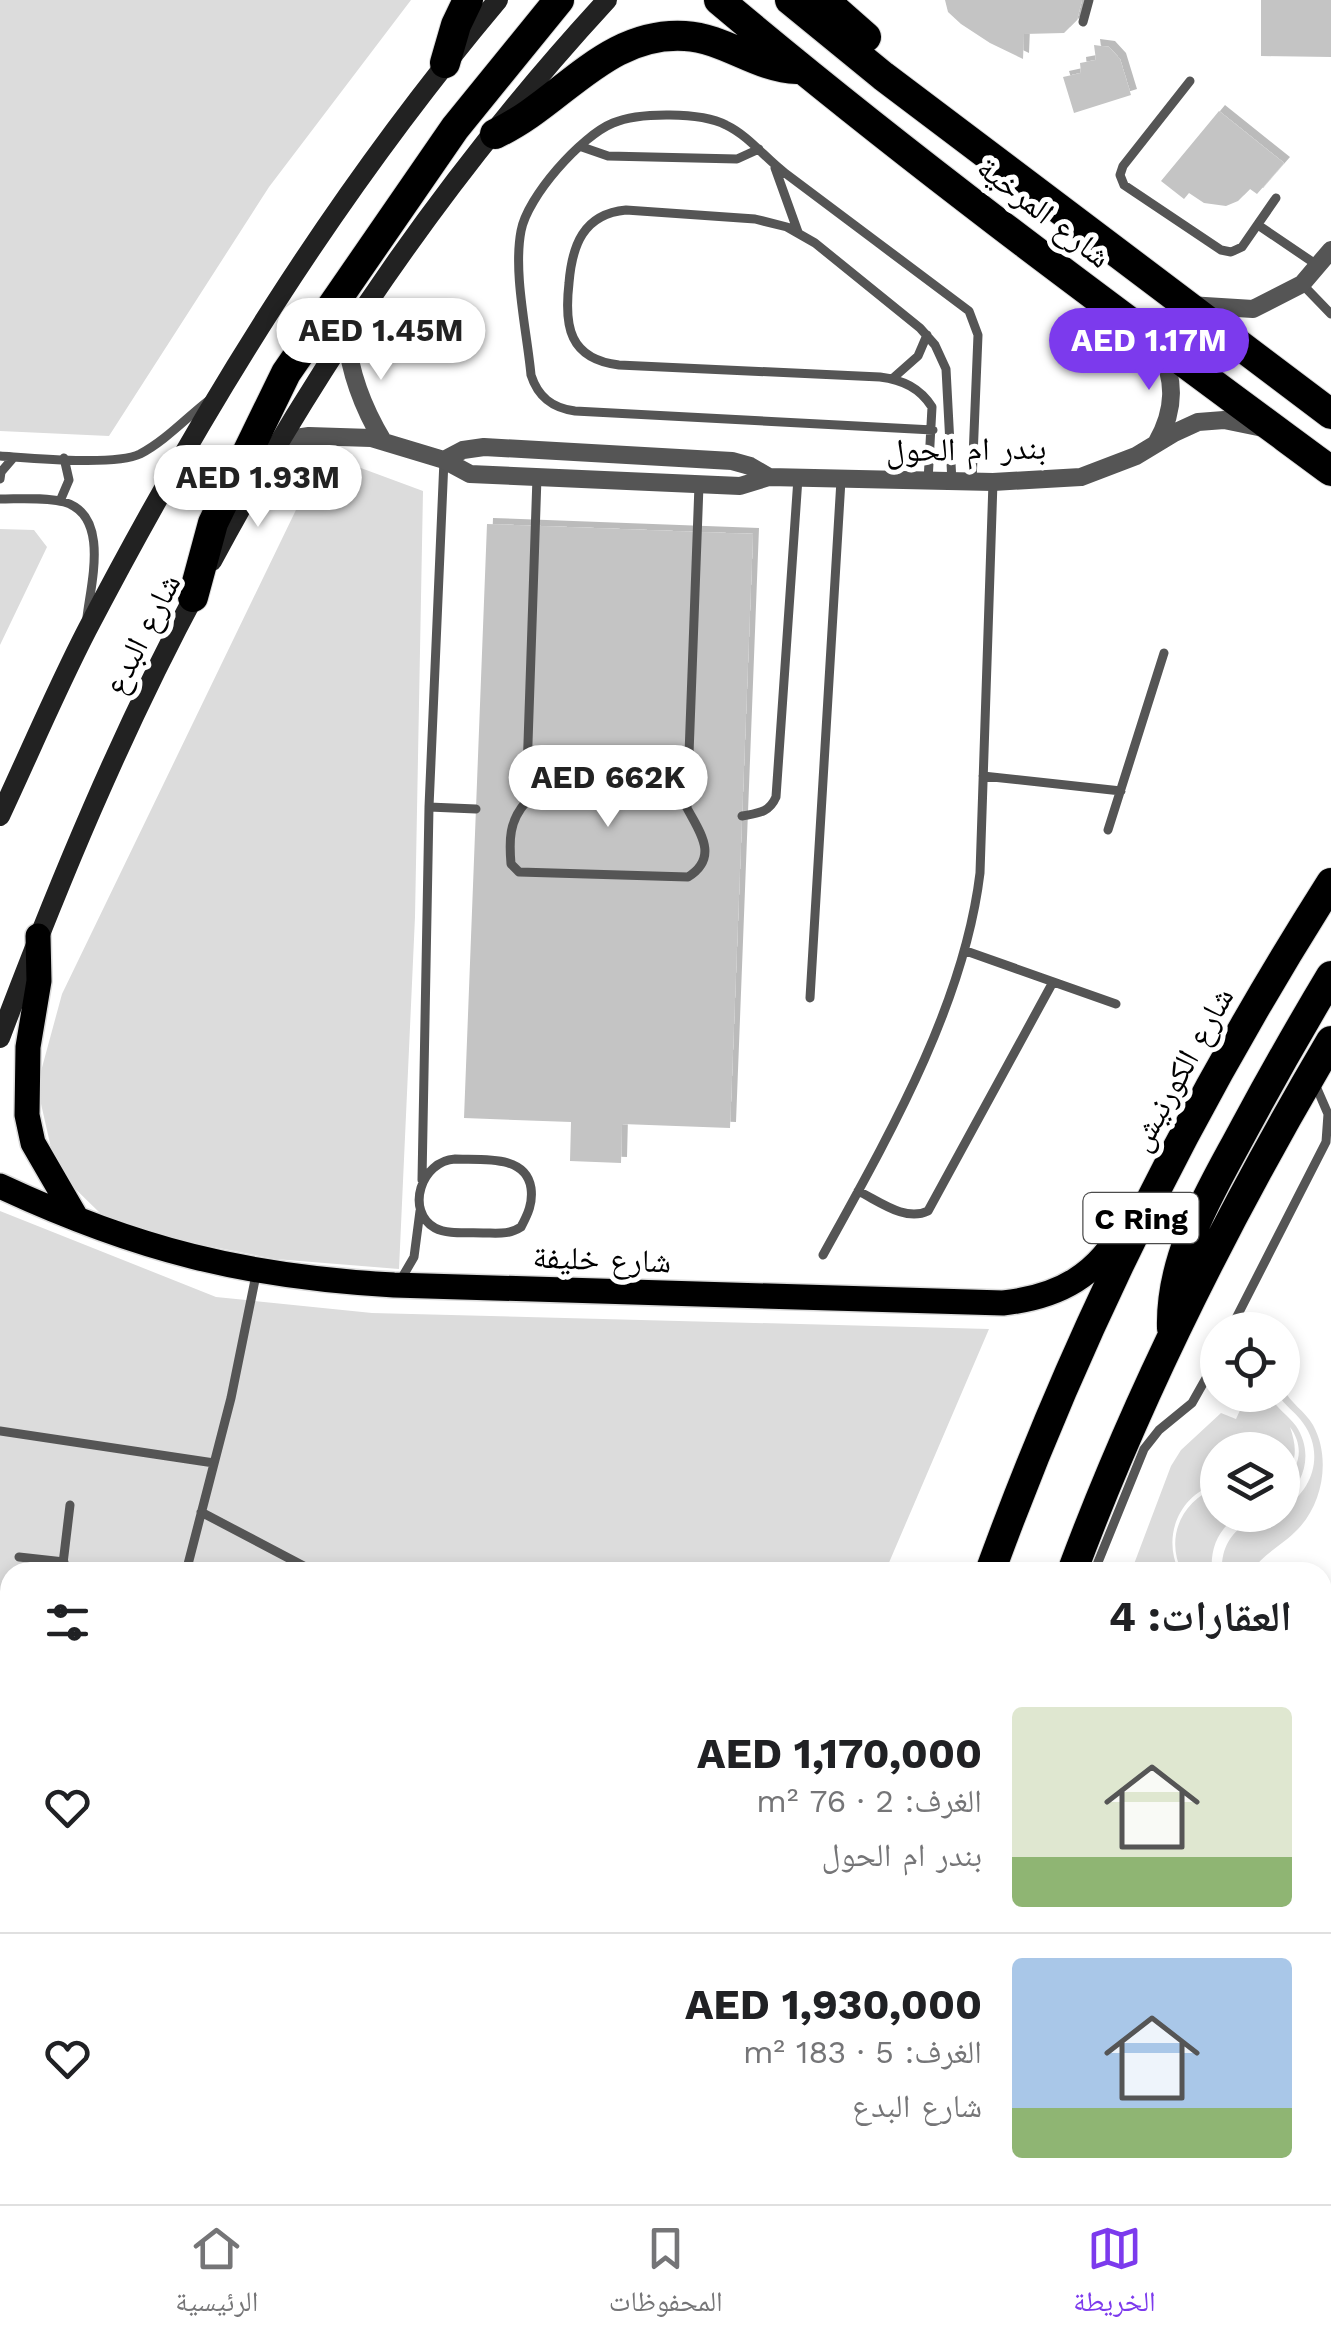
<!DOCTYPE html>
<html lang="ar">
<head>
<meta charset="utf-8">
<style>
	:root { --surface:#fff; --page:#f6f6f6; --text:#202124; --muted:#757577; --line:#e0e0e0; --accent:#7c3aed }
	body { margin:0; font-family:"Work Sans","Noto Naskh Arabic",sans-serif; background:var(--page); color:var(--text); direction:rtl; height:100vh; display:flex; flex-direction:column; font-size:38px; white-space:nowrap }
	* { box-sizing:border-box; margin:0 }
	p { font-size:32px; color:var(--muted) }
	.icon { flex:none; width:55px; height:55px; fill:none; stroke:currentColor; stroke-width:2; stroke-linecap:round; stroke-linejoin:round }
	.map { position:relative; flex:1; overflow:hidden; direction:ltr }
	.sheet { position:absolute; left:0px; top:1562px; width:1332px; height:642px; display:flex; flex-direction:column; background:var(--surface); border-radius:30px 30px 0 0; box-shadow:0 5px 15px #0003; direction:rtl }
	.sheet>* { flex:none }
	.fabs { position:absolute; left:1200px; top:1312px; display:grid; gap:20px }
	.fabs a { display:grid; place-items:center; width:100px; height:100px; border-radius:50%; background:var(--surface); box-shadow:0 5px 15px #0003; font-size:50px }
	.price { position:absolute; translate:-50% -85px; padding:0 22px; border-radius:35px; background:#fff; color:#222; font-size:32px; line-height:65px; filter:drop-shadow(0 2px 5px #0008) }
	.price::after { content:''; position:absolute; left:50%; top:60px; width:30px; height:22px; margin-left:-15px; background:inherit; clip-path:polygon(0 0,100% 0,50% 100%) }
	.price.selected { background:var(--accent); color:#fff }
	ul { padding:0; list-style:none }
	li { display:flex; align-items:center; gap:30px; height:250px; padding:0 40px }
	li+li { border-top:2px solid var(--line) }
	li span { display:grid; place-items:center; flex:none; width:280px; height:200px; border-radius:10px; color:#555 }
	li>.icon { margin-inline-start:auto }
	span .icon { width:120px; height:120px; fill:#fffc; stroke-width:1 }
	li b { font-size:42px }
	h2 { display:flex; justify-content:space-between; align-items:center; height:120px; padding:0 40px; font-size:42px }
	.menu { display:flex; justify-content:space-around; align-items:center; height:140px; border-top:2px solid var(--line); background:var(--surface); font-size:28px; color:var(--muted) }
	.menu a { display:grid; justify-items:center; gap:5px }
	.menu .selected { color:var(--accent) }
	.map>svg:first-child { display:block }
	.green { fill:#dcdcdc }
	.water { fill:#a3a3a3 }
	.building { fill:#c4c4c4; filter:url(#shadow) }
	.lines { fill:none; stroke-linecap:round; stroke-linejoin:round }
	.primary-casing { stroke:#dbdbdb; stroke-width:28 }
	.highway-casing { stroke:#dbdbdb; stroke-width:32 }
	.lane { stroke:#555; stroke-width:9 }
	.street { stroke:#555; stroke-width:18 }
	.secondary { stroke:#222; stroke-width:20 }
	.primary { stroke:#000; stroke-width:25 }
	.highway { stroke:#000; stroke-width:30 }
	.labels { text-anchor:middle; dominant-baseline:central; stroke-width:10; stroke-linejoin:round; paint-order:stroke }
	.shield { fill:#fff; stroke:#4c4c4c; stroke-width:2.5 }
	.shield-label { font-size:30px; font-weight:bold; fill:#000 }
	.street-label { font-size:32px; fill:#000; stroke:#fff }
</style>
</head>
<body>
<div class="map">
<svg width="1331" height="2204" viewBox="0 0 1331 2204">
	<defs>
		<filter id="shadow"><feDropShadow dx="6" dy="-6" stdDeviation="0" flood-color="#0004"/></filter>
	</defs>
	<rect width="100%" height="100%" fill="#fff"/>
	<!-- green -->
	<path class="green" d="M0,0H411L269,187L109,436L0,431Z
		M323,454L423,491L415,917L399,1269L275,1259L183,1241L102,1215L56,1170L37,1086L62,994Z
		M0,529L34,530L47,547L0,645Z
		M0,1211L216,1297L372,1313L989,1329L885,1572H10V2195H719L717,2204H0Z
		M1283,1388C1290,1403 1305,1411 1313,1425C1331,1458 1323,1503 1298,1529C1283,1545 1264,1553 1251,1572H1222C1220,1535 1247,1515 1282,1515L1283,1508C1313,1491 1325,1453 1303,1423C1297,1414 1288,1408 1281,1399L1278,1395H1282Z
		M1247,1395H1269C1276,1408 1288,1415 1296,1426C1313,1451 1306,1482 1283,1500V1482C1301,1467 1304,1446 1290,1427C1296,1445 1299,1461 1283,1478L1282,1450H1218L1217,1483C1179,1496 1162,1535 1179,1572H1131L1171,1466L1181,1450L1221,1413L1236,1419Z
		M1217,1487L1218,1515H1238C1218,1530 1210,1548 1212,1572H1182C1165,1538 1181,1501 1217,1487Z"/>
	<!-- water -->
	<path class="water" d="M1323,2062L1331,2071V2204H1085V2195H1322Z"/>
	<!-- building -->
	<path class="building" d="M945,0H1082L1077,20L1064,33L1024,34L1023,59L990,43L961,24L948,12Z
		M1261,0H1331V57L1261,56Z
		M1094,45L1109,47L1120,59L1131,95L1074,113L1063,77L1081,73L1080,63L1096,60Z
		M1219,111L1284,163L1257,194L1250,189L1238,201L1226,206L1204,203L1189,193L1184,199L1161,181Z
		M487,524L753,534L730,1128L622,1124L621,1163L570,1161L571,1122L464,1118Z
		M1331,1915V2011L1325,2004L1322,2006V1923Z"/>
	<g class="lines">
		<!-- primary casing -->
		<g class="primary-casing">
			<path id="primary" d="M38,936L39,981L28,1047L27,1115L33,1143L77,1219
				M0,1186C135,1249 245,1277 394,1285L1003,1303C1059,1297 1099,1275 1125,1224"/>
		</g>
		<!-- highway casing -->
		<g class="highway-casing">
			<path id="highway" d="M719,0C916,166 1124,318 1331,471
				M790,0L883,76L1331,414
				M824,0L866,37
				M445,63L456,25L468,0
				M495,134C561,104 605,31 685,36C725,38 757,68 797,69
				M193,597L213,523L286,373L455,128L559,0
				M1172,1328C1170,1255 1211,1191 1244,1129C1272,1077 1301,1026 1331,976
				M990,1572C1078,1330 1193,1100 1331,883
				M1072,1572C1140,1389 1231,1210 1331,1041
				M804,2204L806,2195
				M883,2204L885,2195"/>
		</g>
		<!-- lane -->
		<path class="lane" d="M1083,22L1089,0
			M1190,81L1123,166L1120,175L1124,185L1221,250L1231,252L1242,247L1276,198
			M582,147L608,156L737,159L759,149
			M775,168L798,232
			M1258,225L1317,265
			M1302,284L1331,314
			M892,379L918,356L927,335
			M933,430L575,411C552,408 538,397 531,375C527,332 513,273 521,231C527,197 581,136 613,123C639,112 701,112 726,125C749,136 765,158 785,173C846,219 908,265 969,311L978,335L972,482
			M0,456C31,458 115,466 140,454C165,441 186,418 208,401
			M537,477L526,802C509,821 509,840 511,864L519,872L688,877C720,857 699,831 687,808L699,485
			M0,479L1,472L13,458
			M928,481L932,407C920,388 903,380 880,377L619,365C569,359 564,326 569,283C572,246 583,214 626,210L755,219L787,227L815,243L920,328L935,345L946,369L952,482
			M0,499C20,499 45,497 64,502C110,515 91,583 87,617
			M60,501L69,480L64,458
			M983,776L1121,791
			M429,807L476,809
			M742,816C758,813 769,813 776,797L798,478
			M1108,830L1164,653
			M966,951L1116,1004
			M810,998L841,480
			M455,1159C481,1160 526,1154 531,1188C533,1203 528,1214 521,1227C509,1235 497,1233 483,1233C468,1232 448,1235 435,1228C405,1211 421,1161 455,1159Z
			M422,1180L429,807L444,460
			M858,1191C879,1201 905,1222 928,1211L1053,982
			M823,1255C887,1139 964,1006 980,873L993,482
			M400,1281L414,1257L420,1211
			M1230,1330L1326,1142L1328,1114L1315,1084
			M0,1431L214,1463
			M201,1512L315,1572
			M19,1557L64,1562
			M62,1572L70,1505
			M186,1572L231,1398L256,1275
			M1094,1572L1144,1449L1159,1430L1192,1403L1218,1357
			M73,2204L75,2195
			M932,2204L934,2195"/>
		<!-- street -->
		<path class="street" d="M1189,305L1253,309L1302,284L1331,250
			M346,335C350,374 363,408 383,441
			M282,440L309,436L371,438L444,460L470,474L740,486L769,477L993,482L1081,477L1136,456L1174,433L1198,422L1224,420L1263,428
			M1157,442C1175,410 1176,380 1159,348
			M444,460L463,450L484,447L732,461L750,466L769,477"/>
		<!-- secondary -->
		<path class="secondary" d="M212,561C320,360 452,168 607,0
			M0,816C29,754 56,690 87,630C205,404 334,195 498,0
			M0,1038C58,884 121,732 199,587"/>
		<!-- primary -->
		<use href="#primary" class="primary"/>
		<!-- highway -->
		<use href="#highway" class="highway"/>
	</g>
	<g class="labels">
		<!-- shield labels -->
		<rect class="shield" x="1083.5" y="1193" width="115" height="50" rx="8"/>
		<g class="shield-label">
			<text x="1141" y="1218">C Ring</text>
		</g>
		<!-- street labels -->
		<g class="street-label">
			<text transform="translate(1044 212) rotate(38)">شارع المرخية</text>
			<text transform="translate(966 449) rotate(-1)">بندر ام الحول</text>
			<text transform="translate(142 634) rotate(-63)">شارع البدع</text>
			<text transform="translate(1181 1069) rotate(-61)">شارع الكورنيش</text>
			<text transform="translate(602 1259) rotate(2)">شارع خليفة</text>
		</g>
	</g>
</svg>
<div class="fabs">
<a><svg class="icon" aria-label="locate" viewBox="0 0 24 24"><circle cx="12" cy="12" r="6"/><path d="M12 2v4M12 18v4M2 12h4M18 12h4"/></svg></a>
<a><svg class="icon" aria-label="layers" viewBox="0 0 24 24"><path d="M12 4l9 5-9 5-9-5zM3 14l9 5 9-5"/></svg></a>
</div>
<b class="price" style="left:381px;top:383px">AED 1.45M</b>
<b class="price selected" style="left:1149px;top:393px">AED 1.17M</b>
<b class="price" style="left:258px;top:530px">AED 1.93M</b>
<b class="price" style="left:608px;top:830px">AED 662K</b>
<section class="sheet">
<h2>العقارات: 4<svg class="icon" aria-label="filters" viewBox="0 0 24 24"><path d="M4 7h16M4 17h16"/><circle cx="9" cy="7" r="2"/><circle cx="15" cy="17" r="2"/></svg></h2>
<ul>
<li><span style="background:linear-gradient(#dfe7d0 75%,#8fb573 0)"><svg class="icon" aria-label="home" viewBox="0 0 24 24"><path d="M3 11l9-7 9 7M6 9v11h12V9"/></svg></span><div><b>AED 1,170,000</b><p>الغرف: 2 · 76 m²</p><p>بندر ام الحول</p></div><svg class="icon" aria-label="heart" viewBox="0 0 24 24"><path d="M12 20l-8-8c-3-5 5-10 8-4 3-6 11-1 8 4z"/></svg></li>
<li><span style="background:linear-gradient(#a9c7e8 75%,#8fb573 0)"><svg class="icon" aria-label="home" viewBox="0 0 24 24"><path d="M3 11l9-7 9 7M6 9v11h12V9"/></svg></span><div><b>AED 1,930,000</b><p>الغرف: 5 · 183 m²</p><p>شارع البدع</p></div><svg class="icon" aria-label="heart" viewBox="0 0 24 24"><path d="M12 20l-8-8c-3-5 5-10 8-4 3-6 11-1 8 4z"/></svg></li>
</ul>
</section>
</div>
<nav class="menu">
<a class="selected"><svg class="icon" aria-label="map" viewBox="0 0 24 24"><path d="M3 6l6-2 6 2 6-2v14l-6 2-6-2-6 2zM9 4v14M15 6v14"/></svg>الخريطة</a>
<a><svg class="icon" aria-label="saved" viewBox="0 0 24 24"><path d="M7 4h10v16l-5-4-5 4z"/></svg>المحفوظات</a>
<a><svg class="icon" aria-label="home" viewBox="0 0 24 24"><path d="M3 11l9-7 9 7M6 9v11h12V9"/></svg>الرئيسية</a>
</nav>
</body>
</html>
